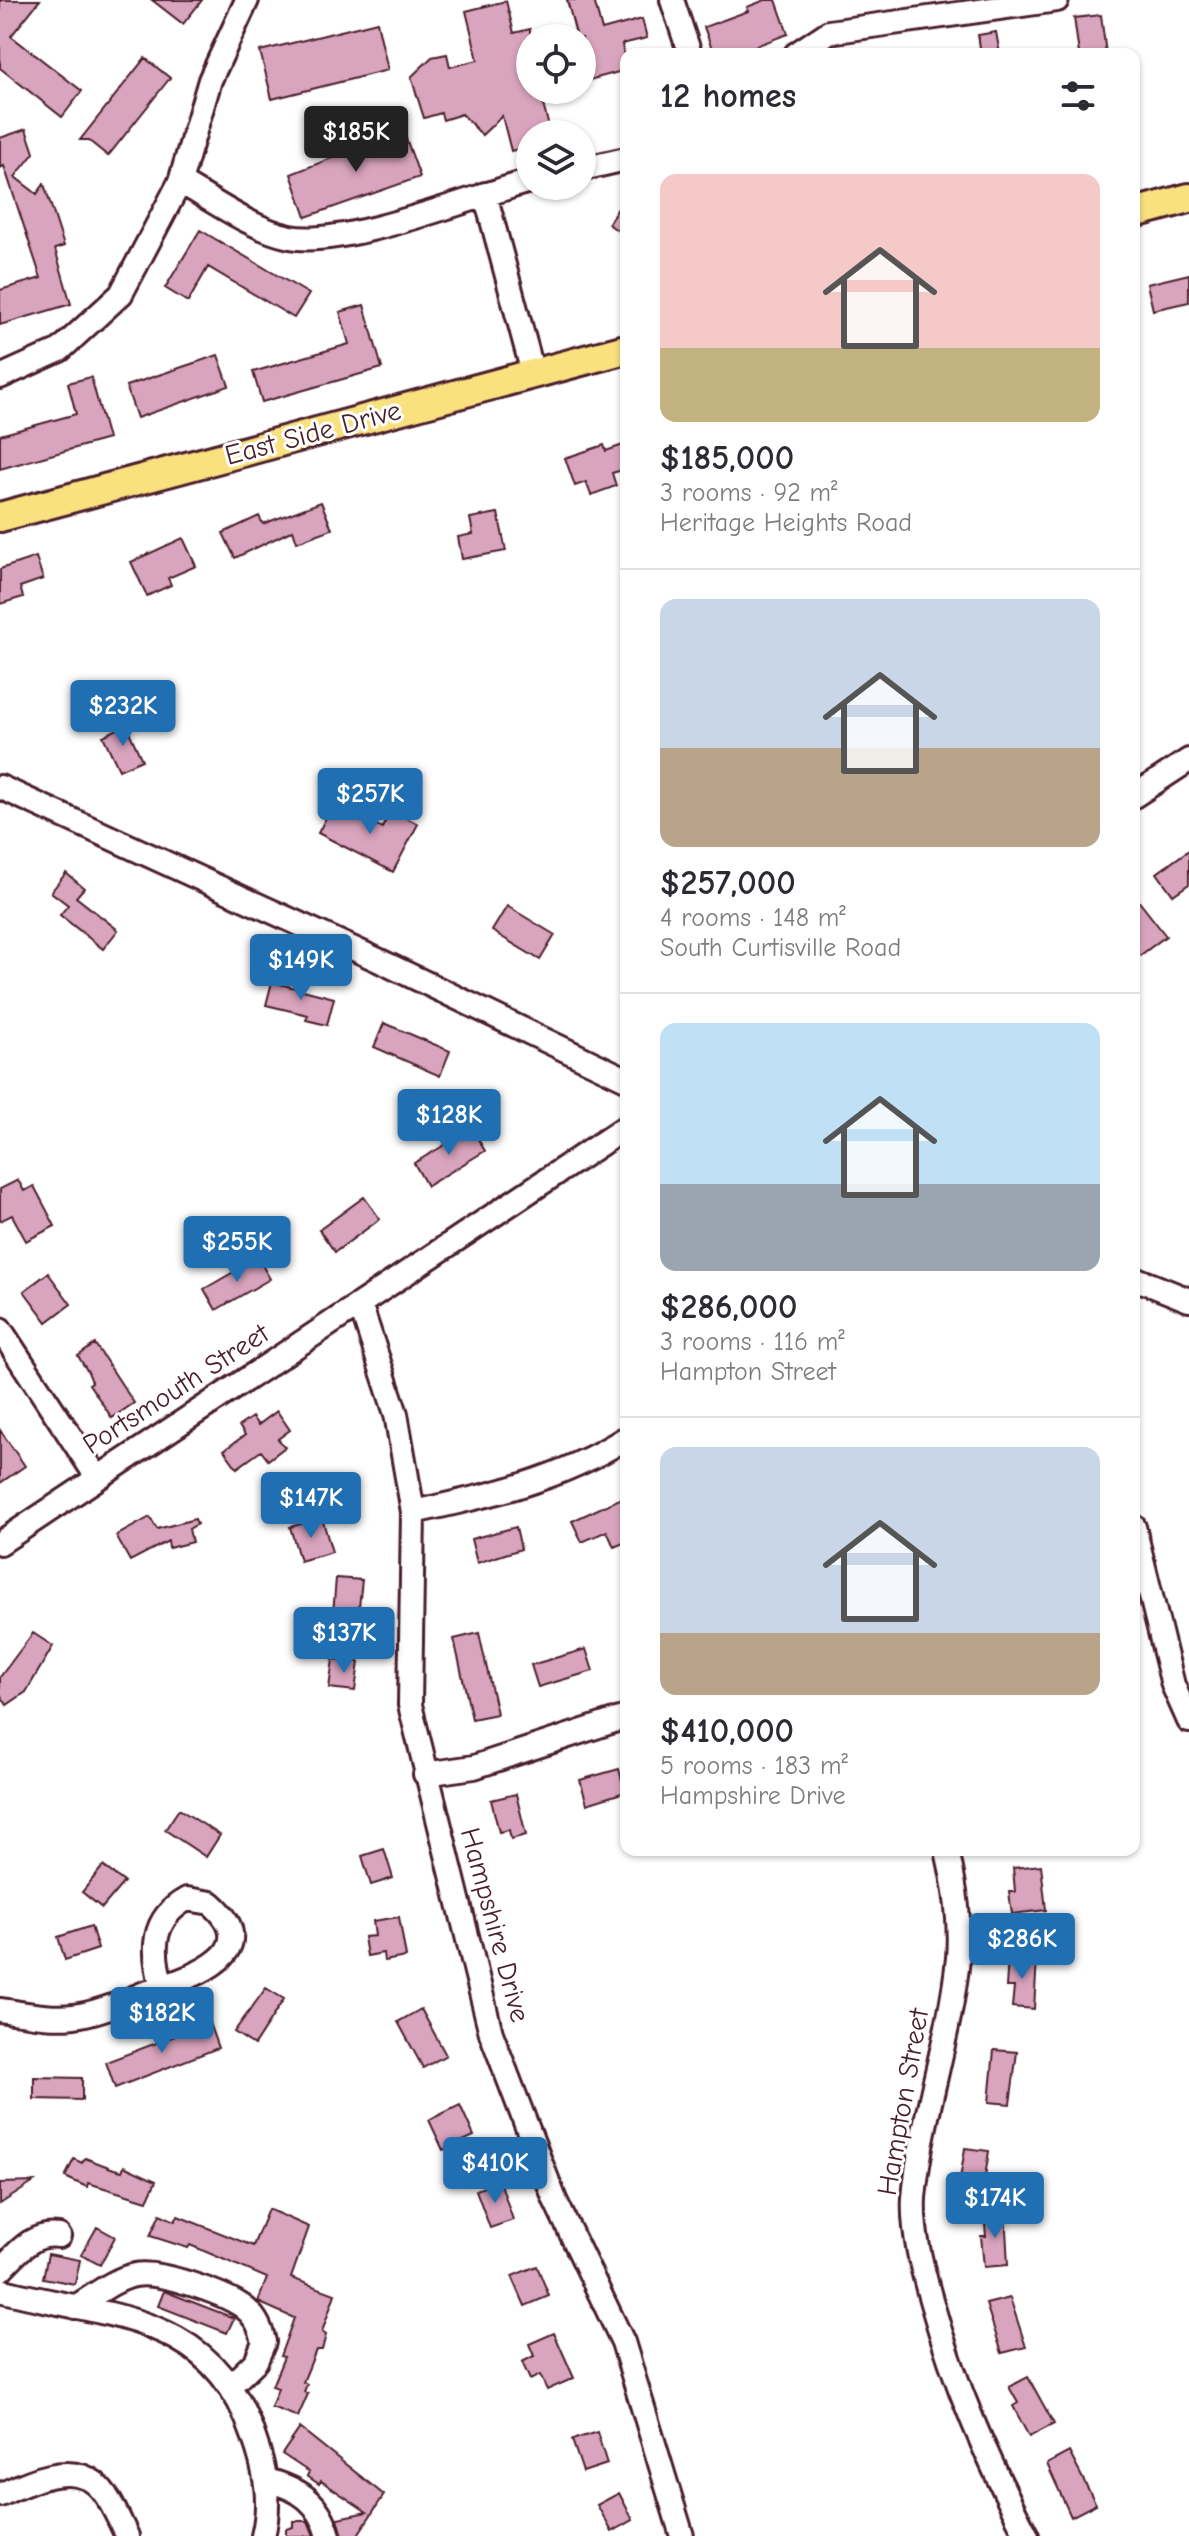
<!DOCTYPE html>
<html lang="en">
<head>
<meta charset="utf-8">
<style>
	:root { --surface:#fff; --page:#f7f7f7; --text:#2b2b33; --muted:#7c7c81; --line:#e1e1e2; --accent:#1f6fb2 }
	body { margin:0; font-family:"Comic Neue",sans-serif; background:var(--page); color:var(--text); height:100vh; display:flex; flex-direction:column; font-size:30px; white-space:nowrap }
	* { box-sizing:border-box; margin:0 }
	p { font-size:26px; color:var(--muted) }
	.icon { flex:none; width:44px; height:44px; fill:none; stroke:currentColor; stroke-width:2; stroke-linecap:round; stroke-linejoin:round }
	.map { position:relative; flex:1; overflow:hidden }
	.sheet { position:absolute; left:620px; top:48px; width:520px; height:1808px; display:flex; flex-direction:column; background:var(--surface); border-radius:16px; box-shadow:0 2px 6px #0004 }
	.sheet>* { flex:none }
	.tools { position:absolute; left:516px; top:24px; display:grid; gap:16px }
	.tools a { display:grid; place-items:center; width:80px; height:80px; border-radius:50%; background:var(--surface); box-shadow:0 2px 6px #0004; font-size:40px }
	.price { position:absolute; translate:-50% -68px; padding:0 18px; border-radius:8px; background:var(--accent); color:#fff; font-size:26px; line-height:52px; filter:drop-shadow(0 2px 4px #0008) }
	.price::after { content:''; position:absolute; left:50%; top:48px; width:24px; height:18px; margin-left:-12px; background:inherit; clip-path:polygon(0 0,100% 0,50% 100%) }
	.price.current { background:#222; color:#fff }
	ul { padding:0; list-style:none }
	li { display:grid; align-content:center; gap:16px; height:424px; padding:0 40px }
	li+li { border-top:2px solid var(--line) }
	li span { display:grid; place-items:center; height:248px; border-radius:16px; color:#555 }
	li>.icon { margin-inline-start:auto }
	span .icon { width:144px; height:144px; fill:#fffc; stroke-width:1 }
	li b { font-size:34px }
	h2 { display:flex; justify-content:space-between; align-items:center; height:96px; padding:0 40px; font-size:34px }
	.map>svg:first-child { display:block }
	.building { fill:#d9a4bd; stroke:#4a1f2b; stroke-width:2 }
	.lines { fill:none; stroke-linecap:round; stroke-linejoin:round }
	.minor-casing { stroke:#4a1f2b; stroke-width:28 }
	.major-casing { stroke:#4a1f2b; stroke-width:34 }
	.minor { stroke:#fff; stroke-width:22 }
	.major { stroke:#fae180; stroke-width:28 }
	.labels { text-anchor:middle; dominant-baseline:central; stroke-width:6; stroke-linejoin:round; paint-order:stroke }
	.street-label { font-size:28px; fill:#4a1f2b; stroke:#fff }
</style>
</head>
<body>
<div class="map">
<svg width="1189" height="2536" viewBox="0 0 1189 2536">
	<rect width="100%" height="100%" fill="#fff"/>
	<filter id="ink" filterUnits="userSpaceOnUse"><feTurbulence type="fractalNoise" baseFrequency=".0125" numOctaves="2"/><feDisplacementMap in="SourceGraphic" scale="16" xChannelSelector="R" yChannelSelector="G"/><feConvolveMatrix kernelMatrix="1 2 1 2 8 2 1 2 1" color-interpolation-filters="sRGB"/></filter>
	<g filter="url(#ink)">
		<!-- building -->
		<path class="building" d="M0,0H40L11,36L82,91L62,117L0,68Z
			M152,0H202L183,24Z
			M567,0H594L602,30L642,19L647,38L622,44L626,70L582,82V38H577Z
			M765,0H776L788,34L734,54H714L704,27L748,11L747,7Z
			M506,1L514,33L530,29V90H539L551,134H530V146L511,151L502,116L482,135L462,114L443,120L441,113L424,118L411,77L432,57L447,54L450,67L478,60L466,11Z
			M1101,15L1106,54H1079L1074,18Z
			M377,22L388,70L272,99L260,51Z
			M996,32L1000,54H981L978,35Z
			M145,58L170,78L108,156L88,140H80Z
			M26,129L34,153L15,177L37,194L44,184L64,246L55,249L71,304L0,325V290L41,278L4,166L0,168V138Z
			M403,130L420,177L306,217L291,174Z
			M626,196V236L608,224Z
			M200,230L309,294L294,318L208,267L188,302L165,288Z
			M1189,274V302L1153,310L1147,284Z
			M364,305L382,368L262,402L253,372L349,344L340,312Z
			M218,355L229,386L137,418L126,386Z
			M91,377L108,439L0,469V435L76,414L68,383Z
			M626,444V469L612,473L616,486L591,495L586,482L575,486L565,458L604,445L606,451Z
			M321,502L332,529L297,542L293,530L235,558L223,533L259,516L263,524Z
			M498,513L506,551L462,559L458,537L473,534L470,518Z
			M183,538L196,566L168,578L171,585L147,596L131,562Z
			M36,557L43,579L20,587L23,597L0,604V569Z
			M126,725L142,760L119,770L103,736Z
			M333,804L382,828L391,810L418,824L393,872L318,833Z
			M1189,850V884L1173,895L1157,873Z
			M66,873L84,888L76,897L118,930L103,949L60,915L68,905L51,892Z
			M1134,895L1166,936L1134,960Z
			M507,906L555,935L540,960L492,931Z
			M272,982L334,998L327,1025L306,1020L308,1015L266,1005Z
			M384,1023L450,1051L440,1076L374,1047Z
			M472,1129L485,1151L427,1186L414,1163Z
			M18,1180L24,1191L34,1186L55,1226L26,1241L12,1215L0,1221V1189Z
			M364,1197L380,1219L335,1252L319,1230Z
			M258,1258L270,1279L216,1310L204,1289Z
			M48,1273L71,1304L47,1322L24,1291Z
			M95,1344L134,1403L112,1418L89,1384L92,1382L88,1372L78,1356Z
			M277,1411L290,1430L278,1439L285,1447L268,1460L261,1451L237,1468L224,1450L245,1435L239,1426L252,1417L258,1425Z
			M0,1430L25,1466L0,1483Z
			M626,1496V1542L614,1547L607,1531L582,1542L572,1521Z
			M150,1517L157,1529L195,1519L197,1524L189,1529L192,1542L169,1548L168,1541L130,1561L116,1536Z
			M322,1518L332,1552L300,1561L290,1527Z
			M516,1527L521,1549L477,1563L471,1539Z
			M336,1578L362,1580L358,1616L333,1614Z
			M33,1633L53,1646L26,1692L7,1705L0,1694V1677Z
			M479,1633L497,1714L472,1719L454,1639Z
			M586,1649L593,1671L538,1687L531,1665Z
			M333,1659L359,1662L355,1691L329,1688Z
			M619,1769L625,1792L587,1804L580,1780Z
			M516,1794L526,1835L511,1839L509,1830L499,1832L491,1800Z
			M179,1809L220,1835L206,1857L165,1830Z
			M384,1849L393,1878L371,1885L362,1856Z
			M1041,1865L1046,1910L1012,1914L1009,1892H1015L1013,1868Z
			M103,1866L124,1882L102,1908L82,1892Z
			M399,1917L406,1957L384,1961L383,1953L367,1956L364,1937L375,1936L373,1921Z
			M91,1926L98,1949L65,1960L58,1937Z
			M1008,1956L1037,1958L1034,2009L1012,2007L1014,1987H1006Z
			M266,1988L284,1999L254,2045L234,2032Z
			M421,2009L446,2055L423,2068L398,2022Z
			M209,2023L218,2048L115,2088L106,2062Z
			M994,2050L1017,2052L1010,2104L989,2102Z
			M34,2077L82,2078V2100L34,2099Z
			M460,2105L474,2136L443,2150L429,2120Z
			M965,2148L989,2151L984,2183L960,2179Z
			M85,2158L114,2169L122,2171L124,2166L156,2181L147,2201L88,2183L87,2187L65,2177L74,2159L82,2163Z
			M500,2181L513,2220L490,2228L476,2190Z
			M34,2182L0,2204V2183Z
			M268,2209L309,2227L291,2278L335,2294L322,2332L326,2335L322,2350H316L303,2382L307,2384L304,2392L308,2394L298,2417L271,2407L278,2388L272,2386L284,2357L280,2356L294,2318L258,2302L267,2278L190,2245L188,2248L150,2236L160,2214L175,2221L178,2216L253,2246Z
			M1005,2211L1008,2265L984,2267L981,2236H986L984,2213Z
			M97,2227L115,2237L100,2265L81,2255Z
			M48,2254L80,2260L75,2284L43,2278Z
			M537,2266L549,2296L525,2306L512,2276Z
			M164,2291L234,2318L227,2333L158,2306Z
			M1010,2298L1026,2347L1002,2353L986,2304Z
			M554,2333L574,2378L547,2390L540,2375L530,2380L522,2362L534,2356L529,2344Z
			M1028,2377L1054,2424L1029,2437L1013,2406L1018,2403L1009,2387Z
			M300,2428L384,2495L357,2536H343L338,2518L367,2512L321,2481L319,2484L307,2476L309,2472L282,2454Z
			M597,2432L607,2464L583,2472L572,2440Z
			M1069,2452L1096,2504L1071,2517L1047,2464Z
			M619,2493L633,2520L612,2532L597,2505Z
			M293,2521H308L314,2536H286V2529L293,2527Z"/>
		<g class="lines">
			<!-- minor casing -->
			<g class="minor-casing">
				<path id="minor" d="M672,0L690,54
					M796,54L829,32L1057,0
					M582,169L626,159
					M180,182C214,201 252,229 290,237C344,248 472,197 530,181
					M485,194L533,373
					M0,377L60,350L121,294L180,182L210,80L247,0
					M0,787L378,960L626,1079
					M1134,796L1189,760
					M1134,1278L1189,1300
					M360,1304L396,1414L413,1512L410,1705L491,2033L555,2200L623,2342L682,2536
					M0,1329L97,1477
					M413,1512C488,1496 560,1480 626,1438
					M1134,1527L1173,1685L1189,1721
					M0,1543L626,1127
					M425,1774L474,1767L626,1717
					M947,1850C955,1886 961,1921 958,1958C950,2039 921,2117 914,2198C912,2231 922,2268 931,2300C956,2389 985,2454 1027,2536
					M0,2010C24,2013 49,2019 74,2016C98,2013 122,2002 145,1993C182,1980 271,1956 211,1903L187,1899C150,1919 152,1952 162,1987
					M0,2270C18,2252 32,2232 59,2236
					M0,2290C106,2318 212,2311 253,2435C265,2468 272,2500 263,2536
					M75,2307C94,2296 114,2279 135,2275C158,2270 223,2293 242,2306C255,2315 261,2327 264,2342L256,2361L230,2386
					M267,2480C300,2489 320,2502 329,2536
					M0,2495C26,2483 68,2462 95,2483C109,2494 119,2520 127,2536"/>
			</g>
			<!-- major casing -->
			<g class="major-casing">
				<path id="major" d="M1134,213L1189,198
					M0,517L626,349"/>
			</g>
			<!-- minor -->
			<use href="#minor" class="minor"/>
			<!-- major -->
			<use href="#major" class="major"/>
		</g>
	</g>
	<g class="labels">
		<!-- street labels -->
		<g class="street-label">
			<text transform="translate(313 433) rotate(-15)">East Side Drive</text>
			<text transform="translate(176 1389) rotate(-33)">Portsmouth Street</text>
			<text transform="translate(495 1925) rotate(75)">Hampshire Drive</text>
			<text transform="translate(903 2102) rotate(-80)">Hampton Street</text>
		</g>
	</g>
</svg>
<div class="tools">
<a><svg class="icon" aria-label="locate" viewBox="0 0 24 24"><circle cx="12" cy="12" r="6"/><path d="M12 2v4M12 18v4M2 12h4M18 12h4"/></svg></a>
<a><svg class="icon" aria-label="layers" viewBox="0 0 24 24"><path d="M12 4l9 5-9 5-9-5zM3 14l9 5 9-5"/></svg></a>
</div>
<b class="price current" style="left:356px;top:174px">$185K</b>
<b class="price" style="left:123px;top:748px">$232K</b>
<b class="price" style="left:370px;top:836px">$257K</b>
<b class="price" style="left:301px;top:1002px">$149K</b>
<b class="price" style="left:449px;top:1157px">$128K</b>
<b class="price" style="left:237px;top:1284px">$255K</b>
<b class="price" style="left:311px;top:1540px">$147K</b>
<b class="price" style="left:344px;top:1675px">$137K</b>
<b class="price" style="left:1022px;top:1981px">$286K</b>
<b class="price" style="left:162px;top:2055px">$182K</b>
<b class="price" style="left:495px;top:2205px">$410K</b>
<b class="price" style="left:995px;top:2240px">$174K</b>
<section class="sheet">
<h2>12 homes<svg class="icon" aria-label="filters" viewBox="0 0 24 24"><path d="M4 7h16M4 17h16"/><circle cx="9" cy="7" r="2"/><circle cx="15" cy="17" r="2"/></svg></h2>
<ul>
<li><span style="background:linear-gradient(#f6c9c9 70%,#c2b280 0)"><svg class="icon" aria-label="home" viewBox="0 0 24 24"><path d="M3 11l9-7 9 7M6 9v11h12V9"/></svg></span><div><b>$185,000</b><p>3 rooms · 92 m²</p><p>Heritage Heights Road</p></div></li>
<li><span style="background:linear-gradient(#c9d6e8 60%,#b9a48a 0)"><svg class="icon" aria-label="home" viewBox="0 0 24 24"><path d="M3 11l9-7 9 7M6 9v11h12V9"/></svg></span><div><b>$257,000</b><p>4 rooms · 148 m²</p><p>South Curtisville Road</p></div></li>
<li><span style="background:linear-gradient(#bfe0f5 65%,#9aa5b1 0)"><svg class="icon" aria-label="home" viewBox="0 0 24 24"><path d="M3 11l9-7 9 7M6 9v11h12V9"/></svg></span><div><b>$286,000</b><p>3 rooms · 116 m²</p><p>Hampton Street</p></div></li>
<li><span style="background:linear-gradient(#c9d6e8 75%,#b9a48a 0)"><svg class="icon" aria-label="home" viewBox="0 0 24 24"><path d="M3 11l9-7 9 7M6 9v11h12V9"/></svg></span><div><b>$410,000</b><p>5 rooms · 183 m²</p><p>Hampshire Drive</p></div></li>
</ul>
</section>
</div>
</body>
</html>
